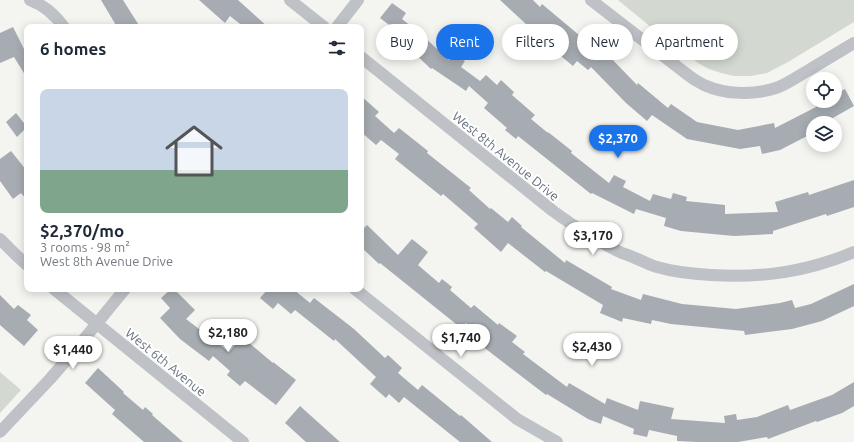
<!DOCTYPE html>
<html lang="en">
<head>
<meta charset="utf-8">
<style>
	:root { --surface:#fff; --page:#f6f6f7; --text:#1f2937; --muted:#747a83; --accent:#1a73e8 }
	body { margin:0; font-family:Ubuntu,sans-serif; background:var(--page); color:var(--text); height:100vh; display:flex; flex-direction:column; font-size:15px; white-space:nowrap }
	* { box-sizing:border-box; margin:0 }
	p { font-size:13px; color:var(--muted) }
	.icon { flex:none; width:22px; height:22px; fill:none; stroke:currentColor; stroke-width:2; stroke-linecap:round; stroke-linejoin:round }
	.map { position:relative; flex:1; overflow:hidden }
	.sheet { position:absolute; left:24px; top:24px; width:340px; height:268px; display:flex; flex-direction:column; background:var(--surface); border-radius:8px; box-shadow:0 2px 10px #0003 }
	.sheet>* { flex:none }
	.hud { position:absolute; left:376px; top:24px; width:380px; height:36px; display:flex; gap:8px }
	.tools { position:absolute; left:806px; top:72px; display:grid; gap:8px }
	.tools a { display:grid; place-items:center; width:36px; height:36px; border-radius:50%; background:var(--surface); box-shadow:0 2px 10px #0003; font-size:20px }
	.price { position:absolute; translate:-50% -34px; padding:0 9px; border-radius:14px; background:#fff; color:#222; font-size:13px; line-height:26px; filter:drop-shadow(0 1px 2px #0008) }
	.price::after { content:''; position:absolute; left:50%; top:24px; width:12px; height:9px; margin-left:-6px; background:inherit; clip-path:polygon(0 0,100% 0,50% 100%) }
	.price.current { background:var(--accent); color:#fff }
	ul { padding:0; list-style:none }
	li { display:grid; align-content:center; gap:8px; height:212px; padding:0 16px }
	li span { display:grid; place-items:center; height:124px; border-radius:8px; color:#555 }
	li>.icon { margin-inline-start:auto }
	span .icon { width:72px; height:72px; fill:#fffc; stroke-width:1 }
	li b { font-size:17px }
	h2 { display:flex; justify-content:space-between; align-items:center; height:48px; padding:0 16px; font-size:17px }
	.pill { padding:0 14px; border-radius:18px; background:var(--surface); box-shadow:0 2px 10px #0003; font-size:14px; line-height:36px }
	.pill.current { background:var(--accent); color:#fff }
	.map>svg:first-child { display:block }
	.green { fill:#d3d9d1 }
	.building { fill:#a6acb1 }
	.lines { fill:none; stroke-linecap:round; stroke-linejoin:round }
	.street { stroke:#bec1c5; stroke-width:12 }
	.labels { text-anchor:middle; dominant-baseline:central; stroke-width:4; stroke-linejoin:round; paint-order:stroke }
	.street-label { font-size:13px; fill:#66737f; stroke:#fff }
</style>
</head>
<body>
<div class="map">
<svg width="854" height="442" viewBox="0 0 854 442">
	<rect width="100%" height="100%" fill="#f4f4f1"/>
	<!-- green -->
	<path class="green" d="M618,0H854V22L788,62L767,73L751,76H734L721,73L709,69L698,63L663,37Z
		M0,372L21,390L0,413Z"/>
	<!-- building -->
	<path class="building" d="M101,0H123L140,27H117Z
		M199,0H238L268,27H244L230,16L225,23Z
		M500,0H533L540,7L542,4L579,35L582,32L593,41L591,45L607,58L609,56L637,85L638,83L668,108L671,104L697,122L738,130L774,123L775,128L816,107L815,105L822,101H835V94L845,89L854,106L824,123H813V133L780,150L762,154L760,146L740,149L687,139L652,115L647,121L626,103L591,67L588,70L577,61L573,66L556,52L561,45L543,29L537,36L524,26L526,24Z
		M392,3L406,13L402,19L422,35L449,60L453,54L465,61L461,67L480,81L486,75L497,85L501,80L514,92L512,95L535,115L531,119L548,133V132L572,151L571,153L609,183L614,175L626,181L623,187L650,201L653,194L671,199L673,193L687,197L686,201L725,205V214L778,212L775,202L808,192L809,195L854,180V207L827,216L826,214L773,231V234L734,236L681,231L664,226L666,218L636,209L634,214L592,193L591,194L518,136L516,139L505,130L507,128L484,108L488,103L469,86L466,91L432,68L431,69L394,34L397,31L380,18Z
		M13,27L27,55V78L14,57L0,63V33Z
		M361,96L379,112L375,116L394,133L399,128L428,151L427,153L471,188L469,190L490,209L491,208L508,222L512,217L522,226L521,227L565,263L566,260L612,287L611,289L641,300L643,294L682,304L736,309L780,303L792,300L795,308L811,304L854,284V306L822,321L792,329L745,335L744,331L671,324L652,320L651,324L623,318L622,322L600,313L603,305L546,271L545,272L508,243L501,252L474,228L478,224L443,194L441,196L395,159L399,154L381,140L376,145L361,132Z
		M16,113L27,127L17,137L6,122Z
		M11,151L27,171V200L21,193L13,199L0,181V159Z
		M367,225L398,255L412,239L428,252L418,265L439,283L442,279L452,287L450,290L471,308L474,305L498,325L499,323L517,336L512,342L525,352L523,354L567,387L569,383L605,404L607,398L638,410L640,401L674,408L671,419L725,423L724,416L736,414L737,420L757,417L788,405L790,410L832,395L854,382V406L842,413L817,422L816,421L768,439L767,437L738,442H697L677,441V436L649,430L647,437L633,434L634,429L603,416L601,424L588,419L547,394L546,395L482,346L486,340L466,323L461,328L380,263L379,264L361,247V231Z
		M171,289H174L195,310L186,319L229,352L242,337L273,363V362L296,380L276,405L245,381L240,386L227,375L230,371L213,356L209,361L180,339L160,318L170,308L161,298Z
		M268,289H293L310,303L314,298L354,329L385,358L388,355L402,368L398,373L418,390L422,385L460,416L461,415L492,442H460L404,397L399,403L389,394L386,398L370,384L376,377L335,339L334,341L295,310L291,314L278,303L273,309L260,298Z
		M0,295L14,309L18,305L31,315L27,320L38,330L24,346L0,325Z
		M98,368L124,392L123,393L143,410L145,407L153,414L152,415L183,442H144L112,414L115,410L85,383Z
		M300,406L340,442H306L285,423Z"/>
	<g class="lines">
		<!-- street -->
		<path class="street" d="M30,0C44,5 55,15 64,27
			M290,0L324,27
			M591,0L688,75C693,79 698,82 704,85C726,95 754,95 776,88C788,84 798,76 809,70C824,61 839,52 854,43
			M337,27L358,0
			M361,57L553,211C571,224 591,238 612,248C620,253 629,255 637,259C643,261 650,265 657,267C674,272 693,274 711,275C763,278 806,272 854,252
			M0,239L16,255L27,265
			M54,289L243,442
			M355,289L517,419L557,442
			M0,432L50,379L76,349L125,289"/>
	</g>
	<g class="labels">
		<!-- street labels -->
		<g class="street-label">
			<text transform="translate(506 156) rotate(39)">West 8th Avenue Drive</text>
			<text transform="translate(166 362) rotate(39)">West 6th Avenue</text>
		</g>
	</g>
</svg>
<div class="tools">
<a><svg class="icon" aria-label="locate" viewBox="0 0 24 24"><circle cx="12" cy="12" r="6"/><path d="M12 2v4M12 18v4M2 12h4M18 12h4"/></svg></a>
<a><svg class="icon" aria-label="layers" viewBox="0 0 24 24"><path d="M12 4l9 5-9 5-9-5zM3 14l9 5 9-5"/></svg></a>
</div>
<b class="price current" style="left:618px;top:159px">$2,370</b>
<b class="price" style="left:593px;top:256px">$3,170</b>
<b class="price" style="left:228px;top:353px">$2,180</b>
<b class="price" style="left:461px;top:358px">$1,740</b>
<b class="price" style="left:592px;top:367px">$2,430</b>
<b class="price" style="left:73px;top:370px">$1,440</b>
<div class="hud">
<a class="pill">Buy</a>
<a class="pill current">Rent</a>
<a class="pill">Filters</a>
<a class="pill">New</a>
<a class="pill">Apartment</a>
</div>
<section class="sheet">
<h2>6 homes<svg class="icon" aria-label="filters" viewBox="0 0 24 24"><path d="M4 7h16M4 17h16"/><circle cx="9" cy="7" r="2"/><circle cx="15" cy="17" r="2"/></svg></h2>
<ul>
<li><span style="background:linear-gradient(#c9d6e8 65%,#7fa58c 0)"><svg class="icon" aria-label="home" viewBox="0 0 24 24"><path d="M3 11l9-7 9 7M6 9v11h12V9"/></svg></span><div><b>$2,370/mo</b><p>3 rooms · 98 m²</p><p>West 8th Avenue Drive</p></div></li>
</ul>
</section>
</div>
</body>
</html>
